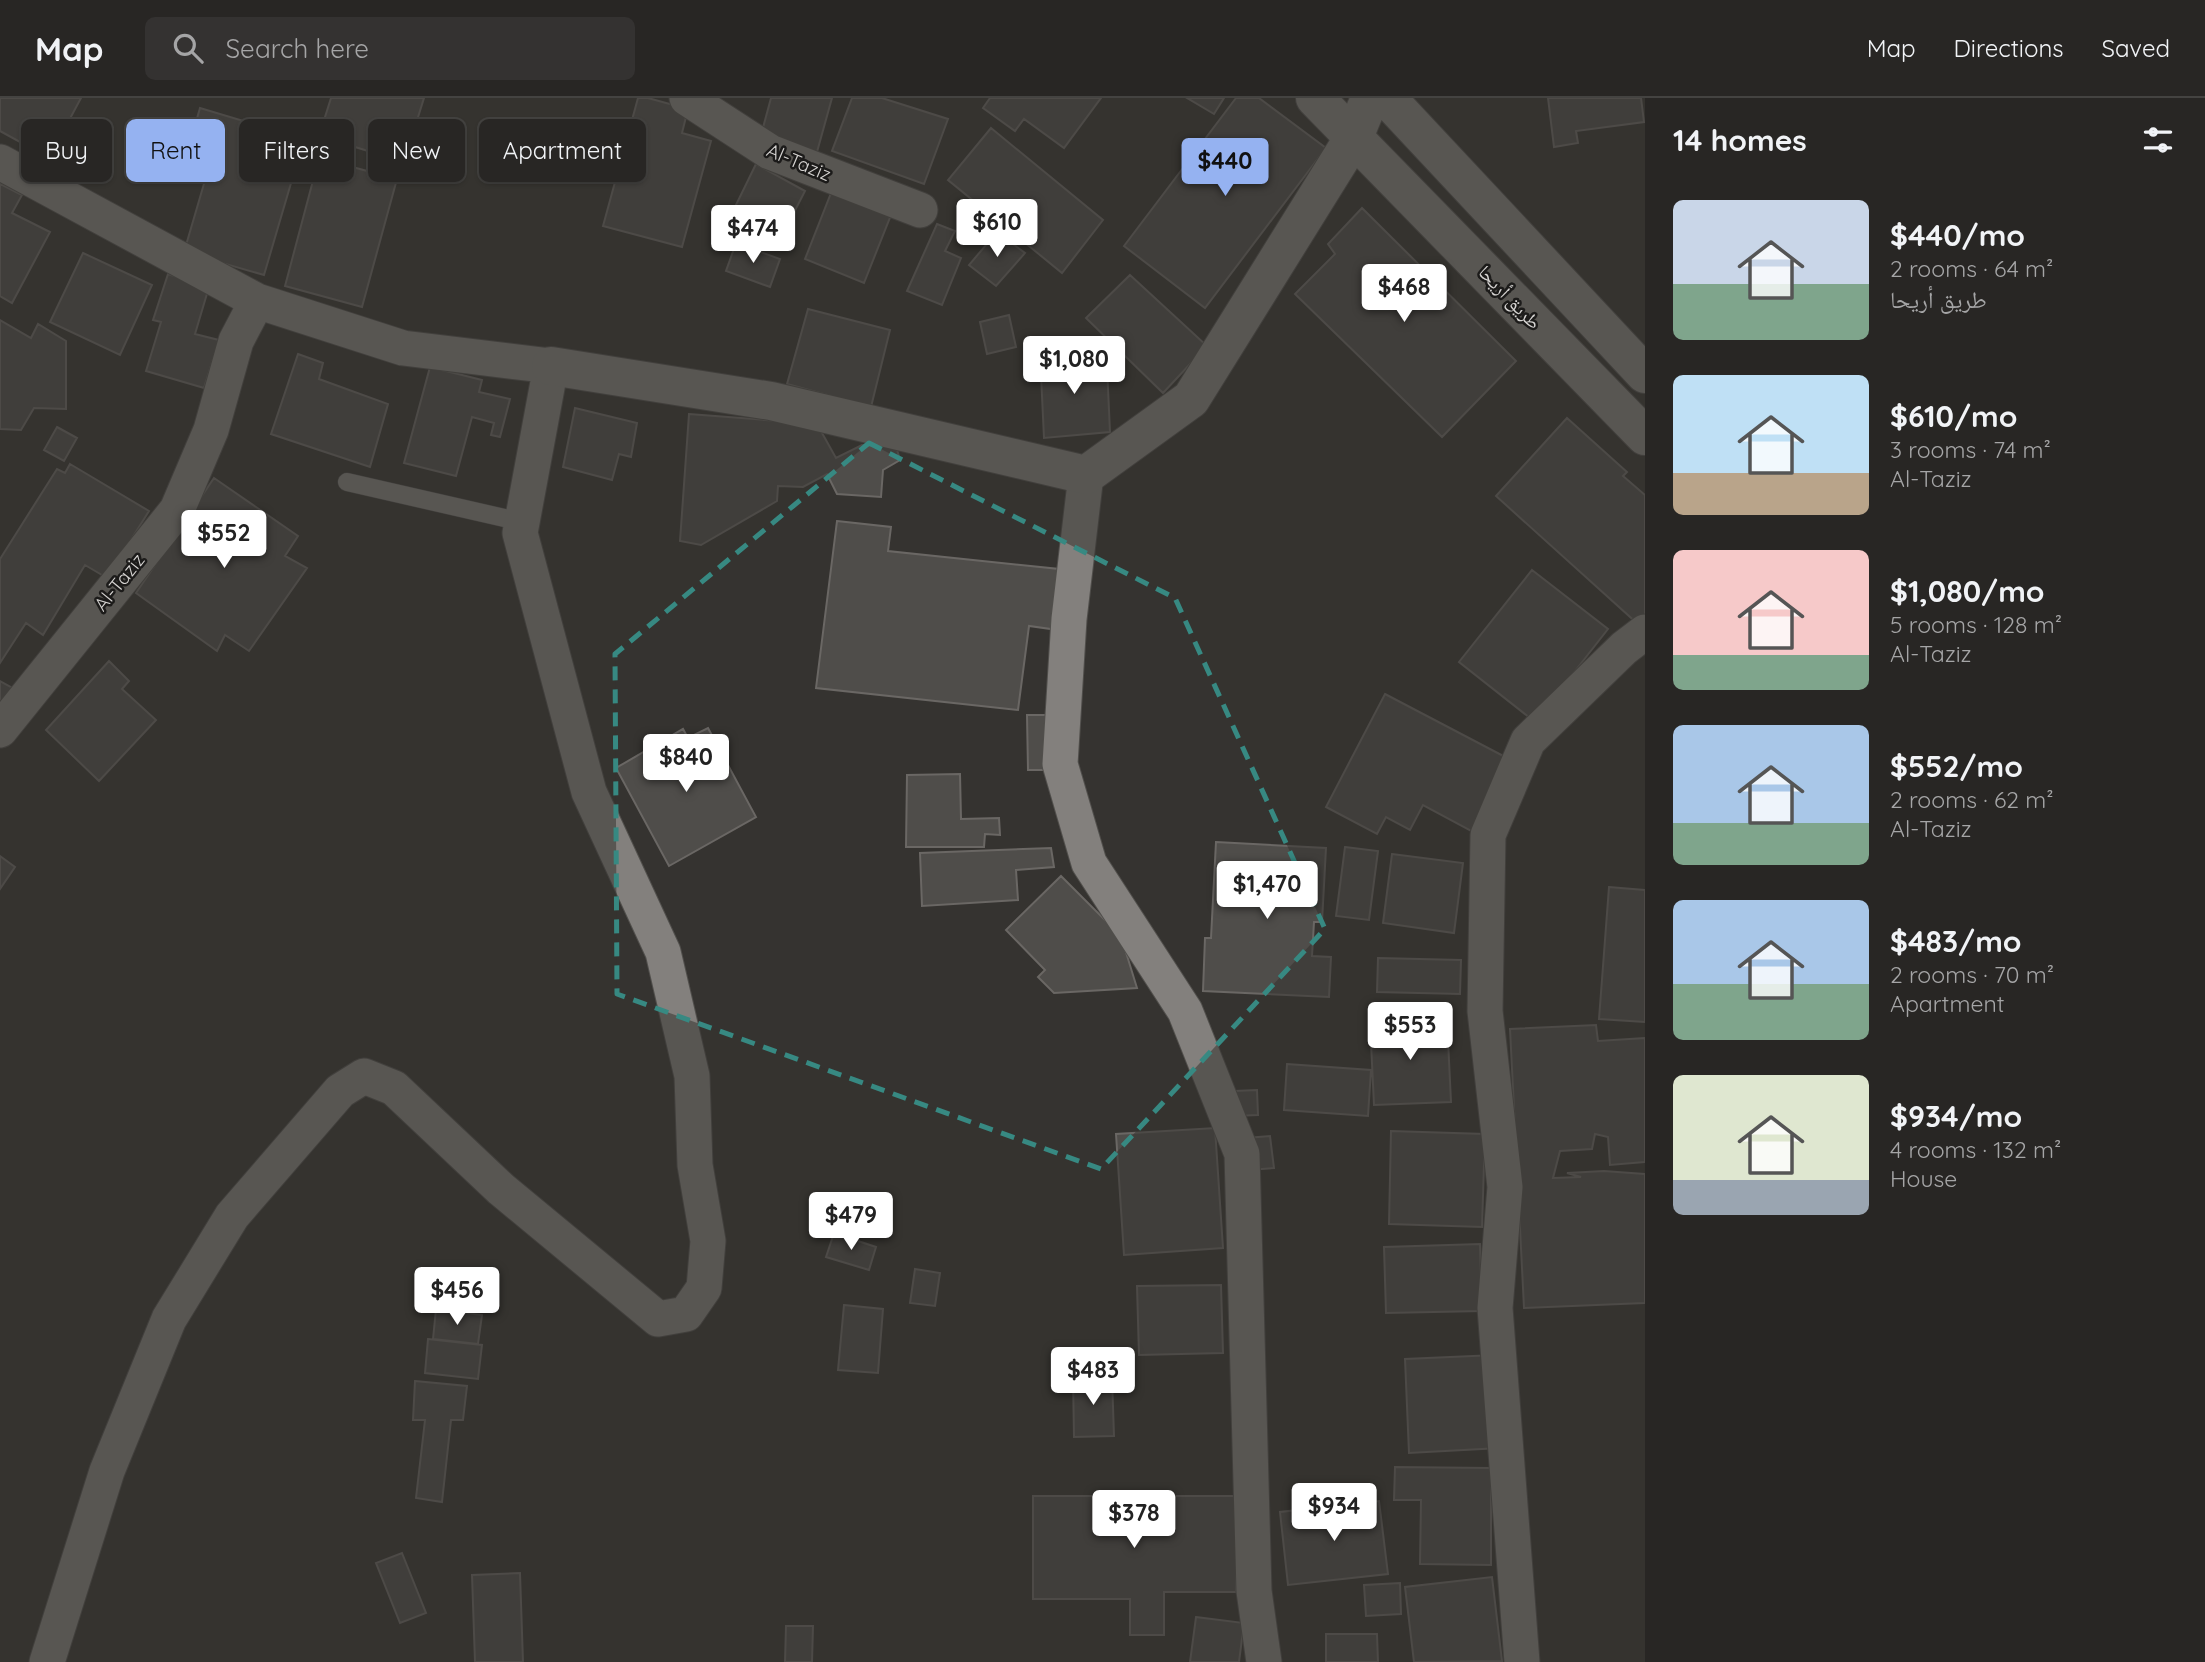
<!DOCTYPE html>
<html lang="en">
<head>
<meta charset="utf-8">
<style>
	:root { --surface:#282624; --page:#343231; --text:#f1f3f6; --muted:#a5a5a6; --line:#444341; --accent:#95b2f1 }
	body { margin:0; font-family:Quicksand,"Noto Naskh Arabic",sans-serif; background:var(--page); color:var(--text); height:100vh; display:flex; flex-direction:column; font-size:26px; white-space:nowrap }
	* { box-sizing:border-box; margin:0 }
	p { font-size:23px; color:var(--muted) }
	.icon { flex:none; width:38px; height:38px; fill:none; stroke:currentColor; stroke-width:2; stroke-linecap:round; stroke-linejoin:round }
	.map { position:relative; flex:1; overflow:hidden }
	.details { display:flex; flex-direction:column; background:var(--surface); width:560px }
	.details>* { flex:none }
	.hud { position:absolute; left:21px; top:21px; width:665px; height:63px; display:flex; gap:14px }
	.price { position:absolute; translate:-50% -60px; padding:0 16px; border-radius:7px; background:#fff; color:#222; font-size:23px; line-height:46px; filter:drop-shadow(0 2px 4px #0008) }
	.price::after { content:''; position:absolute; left:50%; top:42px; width:21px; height:16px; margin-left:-10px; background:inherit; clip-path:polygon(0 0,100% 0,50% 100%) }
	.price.selected { background:var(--accent); color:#111 }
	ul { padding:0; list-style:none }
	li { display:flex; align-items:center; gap:21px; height:175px; padding:0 28px }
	li span { display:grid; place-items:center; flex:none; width:196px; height:140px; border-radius:10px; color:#555 }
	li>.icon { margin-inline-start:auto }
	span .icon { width:84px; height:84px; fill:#fffc; stroke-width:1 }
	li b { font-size:30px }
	h2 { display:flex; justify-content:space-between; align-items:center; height:84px; padding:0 28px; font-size:30px }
	.chip { padding:0 24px; border-radius:10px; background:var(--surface); box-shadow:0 2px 5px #0004,0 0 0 2px var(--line); font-size:24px; line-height:63px }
	.chip.selected { background:var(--accent); color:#111 }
	header { display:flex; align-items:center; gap:42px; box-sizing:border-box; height:98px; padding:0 35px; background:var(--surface); border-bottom:2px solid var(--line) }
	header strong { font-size:33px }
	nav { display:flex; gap:38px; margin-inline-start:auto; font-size:24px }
	.search { width:490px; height:63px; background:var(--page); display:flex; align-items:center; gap:18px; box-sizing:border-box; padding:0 24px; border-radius:10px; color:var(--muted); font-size:26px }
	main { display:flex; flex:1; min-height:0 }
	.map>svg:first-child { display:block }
	.building { fill:#4f4d4a; stroke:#6a6764; stroke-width:2 }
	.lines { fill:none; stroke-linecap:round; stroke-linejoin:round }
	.lane-casing { stroke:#514f4c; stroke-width:19 }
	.street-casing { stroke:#514f4c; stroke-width:37 }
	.secondary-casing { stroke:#514f4c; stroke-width:40 }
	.lane { stroke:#83807d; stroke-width:18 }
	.street { stroke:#83807d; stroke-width:35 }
	.secondary { stroke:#83807d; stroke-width:38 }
	.marked { fill:none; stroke:#378982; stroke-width:5; stroke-dasharray:14 9; stroke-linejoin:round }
	.labels { text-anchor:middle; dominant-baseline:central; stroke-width:5; stroke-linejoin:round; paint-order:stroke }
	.street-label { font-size:19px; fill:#d6d4d2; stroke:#1c1b1a }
</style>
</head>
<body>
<header>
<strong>Map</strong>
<div class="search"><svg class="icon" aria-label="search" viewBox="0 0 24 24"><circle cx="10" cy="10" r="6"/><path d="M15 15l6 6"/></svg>Search here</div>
<nav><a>Map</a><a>Directions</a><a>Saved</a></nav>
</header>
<main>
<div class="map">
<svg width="1645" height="1564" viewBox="0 0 1645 1564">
	<rect width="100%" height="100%" fill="#353330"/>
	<!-- building -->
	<path class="building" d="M0,0H81L49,60L0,33Z
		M331,0H424L404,64L319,38Z
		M638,0H648L688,11L682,35L711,43L682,149L603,128Z
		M771,0H832L817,54L761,37Z
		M852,0H882L948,21L924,86L832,53Z
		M990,0H1101L1064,50L1024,21L1015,33L983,10Z
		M1187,0H1224L1214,16Z
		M1236,0H1259L1326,50L1205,210L1124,148Z
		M1548,0H1641L1644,24L1576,33L1578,45L1554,49Z
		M200,10L304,41L264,177L184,154L208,72L184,65Z
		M991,30L1103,122L1062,175L948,82Z
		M319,60L397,81L362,209L285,188Z
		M756,66L805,93L780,142L732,115Z
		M0,86L22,97L12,115L50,134L12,205L0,198Z
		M831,95L891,117L864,185L805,161Z
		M1362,110L1516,263L1442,339L1295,196L1335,156L1328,146Z
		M937,126L955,133L945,153L961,160L942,207L907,193Z
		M997,134L1025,155L996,188L969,167Z
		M736,145L780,161L770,189L726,173Z
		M83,155L152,187L120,257L50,224Z
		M168,176L209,189L195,236L219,242L204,290L146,273L161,224L153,222Z
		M1130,177L1207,248L1163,295L1086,220Z
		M808,211L890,232L871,309L787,286Z
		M1009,217L1016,249L987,256L980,224Z
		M0,222L31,240L38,226L66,243V311L34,310L21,332L0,331Z
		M1085,255L1087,268H1107L1110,334L1044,340L1040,256Z
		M298,256L323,265L319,281L388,306L370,369L271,336Z
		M430,269L482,282L479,294L510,301L500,339L491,337L494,325L472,319L456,378L404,365Z
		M575,310L637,325L631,359L619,356L612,382L563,369Z
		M689,316L817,326L836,360L862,347L896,348L900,362L883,372L881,399L837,396L827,376L803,389L778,388L777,403L701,447L680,443Z
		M1567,320L1627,374L1623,378L1645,397V521L1639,527L1496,398Z
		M57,329L77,340L64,363L44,352Z
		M70,366L149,413L107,480L85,467L43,537L26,525L0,565V461L57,371L65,375Z
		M214,380L298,438L285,458L307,470L249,553L225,537L217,553L136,495Z
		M837,423L891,429L888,453L1059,471L1051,531L1029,528L1018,612L816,590Z
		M1532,472L1608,531L1535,624L1459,564Z
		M109,563L129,583L122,591L156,622L99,683L46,632Z
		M0,583L16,592L0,620Z
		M1385,596L1511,662L1473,734L1423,707L1410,732L1386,719L1377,736L1326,709Z
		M1027,617H1055L1056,672H1028Z
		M708,630L756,719L669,768L616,670L683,631L688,640Z
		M960,676L961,721L999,720L1000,737L985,736L984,749H906L907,677Z
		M1216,744L1326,750L1322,824H1314L1312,858L1331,859L1329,899L1203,893L1205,840H1211Z
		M1345,749L1378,753L1369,822L1336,818Z
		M1051,750L1054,769L1016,772L1018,802L922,808L920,755Z
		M1392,756L1463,765L1454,835L1383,825Z
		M0,758L15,769L0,791Z
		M1061,778L1121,838L1137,890L1054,895L1038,879L1045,872L1006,832Z
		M1609,789L1645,792V924L1599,921Z
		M1378,860L1461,862L1460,896L1377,894Z
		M1447,921L1451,1004L1374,1007L1370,924Z
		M1596,927L1598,943L1645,940V1064L1610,1067L1608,1039L1595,1036L1592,1051L1560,1053L1553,1080L1581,1079L1567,1075L1604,1073L1645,1076V1205L1524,1210L1510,931Z
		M1287,966L1371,972L1368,1018L1284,1012Z
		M1257,992L1258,1017L1235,1018L1234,993Z
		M1215,1030L1223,1150L1124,1157L1116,1036Z
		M1391,1033L1485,1036L1482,1129L1389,1126Z
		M1270,1038L1274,1070L1249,1072L1246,1040Z
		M834,1135L876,1149L869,1172L826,1159Z
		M1480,1146L1482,1213L1386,1215L1384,1149Z
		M915,1171L940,1175L935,1208L910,1205Z
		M1221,1187L1223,1255L1139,1257L1137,1188Z
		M844,1207L883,1211L878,1275L838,1272Z
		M436,1211L482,1217L478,1246L433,1241Z
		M428,1241L482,1247L478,1281L425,1275Z
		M1495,1257L1500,1350L1409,1355L1405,1261Z
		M1112,1279L1114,1338L1074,1339L1073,1280Z
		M415,1283L467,1288L463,1322H451L442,1404L416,1400L425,1322H413Z
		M1395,1369L1491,1370V1467L1420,1466L1421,1402H1394Z
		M1033,1398H1236V1494H1164V1537H1130V1501H1033Z
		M1379,1403L1388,1476L1288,1487L1280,1414Z
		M402,1455L426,1515L400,1525L376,1465Z
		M520,1475L523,1564H475L472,1477Z
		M1492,1479L1502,1563L1414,1564L1405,1489Z
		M1400,1485L1401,1516L1366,1518L1364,1487Z
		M1196,1519L1244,1525L1239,1564H1190Z
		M786,1528H813L812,1564H785Z
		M1326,1536H1377L1378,1564H1326Z"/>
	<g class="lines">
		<!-- lane casing -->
		<g class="lane-casing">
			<path id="lane" d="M347,384L522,424"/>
		</g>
		<!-- street casing -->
		<g class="street-casing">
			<path id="street" d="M687,0L770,54L920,112
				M0,64L257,203L403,250L551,268L520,435L589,694L663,854L692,978L695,1067L708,1143L704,1190L686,1216L658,1221L501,1091L394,990L364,978L340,993L232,1118L169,1221L107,1373L47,1564
				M1086,377L1069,521L1060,666L1089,765L1185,913L1242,1056L1254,1493L1264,1564
				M0,632L177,412L211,332L236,243L257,203
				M1522,1564L1495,1210L1505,1089L1485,913L1488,737L1528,643L1624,550L1645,534"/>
		</g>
		<!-- secondary casing -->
		<g class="secondary-casing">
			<path id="secondary" d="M1315,0L1645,338
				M1387,0L1645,276
				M551,268L771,303L1086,377L1191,301L1354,39L1370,0"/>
		</g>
		<!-- lane -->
		<use href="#lane" class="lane"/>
		<!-- street -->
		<use href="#street" class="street"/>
		<!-- secondary -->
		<use href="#secondary" class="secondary"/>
	</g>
	<!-- marked area -->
	<path d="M0 0H1645V1564H0ZM869,345L1175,500L1325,831L1101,1071L617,896L615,556Z" fill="#353330" fill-opacity=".55" fill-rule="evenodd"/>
	<path class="marked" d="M869,345L1175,500L1325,831L1101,1071L617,896L615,556Z"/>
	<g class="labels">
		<!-- street labels -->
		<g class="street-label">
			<text transform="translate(799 64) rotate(23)">Al-Taziz</text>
			<text transform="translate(1510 199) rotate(46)">طريق أريحا</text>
			<text transform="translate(119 484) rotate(-51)">Al-Taziz</text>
		</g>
	</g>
</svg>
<b class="price selected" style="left:1225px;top:100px">$440</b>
<b class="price" style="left:997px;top:161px">$610</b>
<b class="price" style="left:753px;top:167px">$474</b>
<b class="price" style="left:1404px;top:226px">$468</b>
<b class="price" style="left:1074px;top:298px">$1,080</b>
<b class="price" style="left:224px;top:472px">$552</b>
<b class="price" style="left:686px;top:696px">$840</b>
<b class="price" style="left:1267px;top:823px">$1,470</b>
<b class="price" style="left:1410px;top:964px">$553</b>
<b class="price" style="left:851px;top:1154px">$479</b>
<b class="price" style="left:457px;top:1229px">$456</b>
<b class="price" style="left:1093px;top:1309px">$483</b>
<b class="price" style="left:1334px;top:1445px">$934</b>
<b class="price" style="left:1134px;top:1452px">$378</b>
<div class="hud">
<a class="chip">Buy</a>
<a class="chip selected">Rent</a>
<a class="chip">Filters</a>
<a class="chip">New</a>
<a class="chip">Apartment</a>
</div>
</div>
<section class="details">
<h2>14 homes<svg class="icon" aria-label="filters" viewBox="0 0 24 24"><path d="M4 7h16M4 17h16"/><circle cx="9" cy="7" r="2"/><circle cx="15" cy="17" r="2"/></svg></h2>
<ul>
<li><span style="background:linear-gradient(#c9d6e8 60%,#7fa58c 0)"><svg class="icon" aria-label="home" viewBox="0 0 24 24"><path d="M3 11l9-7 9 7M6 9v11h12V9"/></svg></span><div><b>$440/mo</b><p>2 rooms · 64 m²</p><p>طريق أريحا</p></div></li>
<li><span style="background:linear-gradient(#bfe0f5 70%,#b9a48a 0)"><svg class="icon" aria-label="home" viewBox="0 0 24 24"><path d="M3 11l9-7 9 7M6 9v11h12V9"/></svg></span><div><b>$610/mo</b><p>3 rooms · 74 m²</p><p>Al-Taziz</p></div></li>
<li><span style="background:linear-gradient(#f6c9c9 75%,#7fa58c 0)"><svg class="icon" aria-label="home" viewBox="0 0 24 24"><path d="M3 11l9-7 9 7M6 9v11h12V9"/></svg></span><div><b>$1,080/mo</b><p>5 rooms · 128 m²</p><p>Al-Taziz</p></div></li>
<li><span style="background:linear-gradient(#a9c7e8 70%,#7fa58c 0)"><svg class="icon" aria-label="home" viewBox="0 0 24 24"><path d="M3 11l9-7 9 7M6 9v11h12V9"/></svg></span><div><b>$552/mo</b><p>2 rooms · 62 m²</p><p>Al-Taziz</p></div></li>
<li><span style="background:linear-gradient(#a9c7e8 60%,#7fa58c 0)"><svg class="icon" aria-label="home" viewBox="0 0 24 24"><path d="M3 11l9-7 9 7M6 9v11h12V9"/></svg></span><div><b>$483/mo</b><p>2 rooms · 70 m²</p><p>Apartment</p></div></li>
<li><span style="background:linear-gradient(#dfe7d0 75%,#9aa5b1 0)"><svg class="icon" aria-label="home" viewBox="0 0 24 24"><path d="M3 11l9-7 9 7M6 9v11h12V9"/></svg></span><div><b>$934/mo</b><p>4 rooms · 132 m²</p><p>House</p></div></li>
</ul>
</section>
</main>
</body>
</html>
